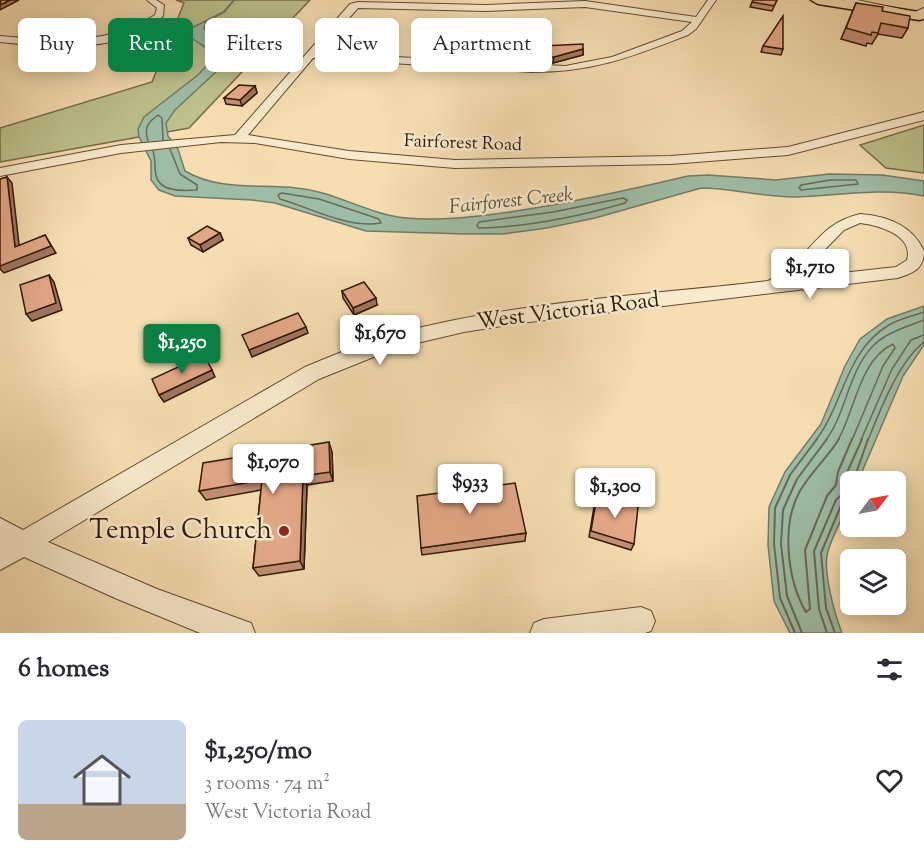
<!DOCTYPE html>
<html lang="en">
<head>
<meta charset="utf-8">
<style>
	:root { --surface:#fff; --page:#f2f2f3; --text:#2b2b33; --muted:#7c7c81; --line:#e1e1e2; --accent:#0b8043 }
	body { margin:0; font-family:"Sorts Mill Goudy",serif; background:var(--page); color:var(--text); height:100vh; display:flex; flex-direction:column; font-size:22px; white-space:nowrap }
	* { box-sizing:border-box; margin:0 }
	p { font-size:20px; color:var(--muted) }
	.icon { flex:none; width:33px; height:33px; fill:none; stroke:currentColor; stroke-width:2; stroke-linecap:round; stroke-linejoin:round }
	.map { position:relative; height:633px; overflow:hidden }
	.side { display:flex; flex-direction:column; background:var(--surface); flex:1 }
	.side>* { flex:none }
	.hud { position:absolute; left:18px; top:18px; width:600px; height:54px; display:flex; gap:12px }
	.needle { width:39px; rotate:58deg }
	.tools { position:absolute; left:840px; top:471px; display:grid; gap:12px }
	.tools a { display:grid; place-items:center; width:66px; height:66px; border-radius:9px; background:var(--surface); box-shadow:0 3px 15px #0003; font-size:30px }
	.price { position:absolute; translate:-50% -51px; padding:0 14px; border-radius:6px; background:#fff; color:#222; font-size:20px; line-height:39px; filter:drop-shadow(0 2px 3px #0008) }
	.price::after { content:''; position:absolute; left:50%; top:36px; width:18px; height:14px; margin-left:-9px; background:inherit; clip-path:polygon(0 0,100% 0,50% 100%) }
	.price.on { background:var(--accent); color:#fff }
	ul { padding:0; list-style:none }
	li { display:flex; align-items:center; gap:18px; height:150px; padding:0 18px }
	li+li { border-top:2px solid var(--line) }
	li span { display:grid; place-items:center; flex:none; width:168px; height:120px; border-radius:9px; color:#555 }
	li>.icon { margin-inline-start:auto }
	span .icon { width:72px; height:72px; fill:#fffc; stroke-width:1 }
	li b { font-size:26px }
	h2 { display:flex; justify-content:space-between; align-items:center; height:72px; padding:0 18px; font-size:26px }
	.chip { padding:0 21px; border-radius:9px; background:var(--surface); box-shadow:0 3px 15px #0003; font-size:21px; line-height:54px }
	.chip.on { background:var(--accent); color:#fff }
	.map>svg:first-child { display:block }
	.green { fill:#bdc18c; stroke:#776c47; stroke-width:1.5 }
	.water { fill:#9ebda6; stroke:#727b64; stroke-width:1.5 }
	.lines { fill:none; stroke-linecap:round; stroke-linejoin:round }
	.shore-far1 { stroke:#686a54; stroke-width:1.5 }
	.shore { stroke:#686a54; stroke-width:2 }
	.stream { stroke:#727b64; stroke-width:2 }
	.street-casing { stroke:#624a2e; stroke-width:2 }
	.primary-casing { stroke:#311802; stroke-width:3 }
	.street { fill:#f9eacd; fill-rule:evenodd }
	.primary { fill:#f6deb2; fill-rule:evenodd }
	.wall { fill:#c49074; stroke:#311802; stroke-width:1.5 }
	.shaded-wall { fill:#a0765e; stroke:#311802; stroke-width:1.5 }
	.building { fill:#e4a887; stroke:#311802; stroke-width:1.5 }
	.poi-dot { fill:#8f2418; stroke:#f9eacd; stroke-width:2 }
	.labels { text-anchor:middle; dominant-baseline:central; stroke-width:5; stroke-linejoin:round; paint-order:stroke }
	.far-street-label { font-size:18px; fill:#311802; stroke:#f9eacd }
	.far-water-label { font-size:20px; font-style:italic; fill:#57523b; stroke:#f9eacd }
	.street-label { font-size:22px; fill:#311802; stroke:#f9eacd }
	.near-poi-label { font-size:27px; fill:#311802; stroke:#f9eacd; text-anchor:end }
</style>
</head>
<body>
<div class="map">
<svg width="924" height="633" viewBox="0 0 924 633">
	<rect width="100%" height="100%" fill="#f6deb2"/>
	<filter id="stains"><feTurbulence type="fractalNoise" baseFrequency=".00333" numOctaves="4"/><feColorMatrix values="0 0 0 0 .2 0 0 0 0 .09 0 0 0 0 .02 0 0 0 .5 -.17"/></filter>
	<radialGradient id="worn" r=".72"><stop offset=".6" stop-color="#630" stop-opacity="0"/><stop offset="1" stop-color="#630" stop-opacity=".3"/></radialGradient>
	<!-- green -->
	<path class="green" d="M176,0H310L189,128L0,162V128L152,82L184,3Z
		M924,125V173L886,168L860,145Z"/>
	<!-- water -->
	<path class="water" d="M210,19L205,23L204,29L234,46L235,51L232,57L175,110L166,123L168,136L178,149L185,171C219,191 259,184 296,188C334,191 367,214 406,218C441,221 475,217 510,212C570,203 629,190 688,176L708,175L776,180L829,174L882,175L924,181V196C880,187 838,196 794,197C762,197 732,188 701,188L595,218L547,228L503,234H466L366,231L275,203L252,200L175,196L159,190L151,180V161L139,137L138,129L144,117L199,74L214,57C209,44 191,44 187,30Z
		M924,306V345L903,376L858,481L850,482C850,511 836,525 828,551C822,570 835,615 842,633H790L774,601L768,545L769,507L785,472L821,424L845,366L860,339L887,319Z"/>
	<g class="lines">
		<!-- shore-far1 -->
		<path class="shore-far1" d="M148,141C144,128 147,123 158,115L162,118L163,140
			M153,151C156,159 154,167 156,175C159,192 183,191 197,190V185L180,174L170,149
			M830,180H856L858,184L801,190L799,188L801,185Z
			M282,193L319,199L379,219L381,223C349,229 311,208 280,199L278,195Z
			M623,198L627,200L625,203C577,217 529,227 479,228L477,226L479,222L553,212Z
			M816,440C844,403 846,350 889,325C899,319 913,316 924,312
			M826,440C846,413 848,374 871,348C884,333 906,327 924,320
			M838,440C855,411 859,360 893,344L895,348L883,366L852,440
			M861,440L892,369L911,340L924,335
			M868,440C880,411 898,362 924,342"/>
		<!-- shore -->
		<path class="shore" d="M839,439C828,457 811,472 800,491C781,524 787,580 806,612L810,609L805,550L827,496L836,485L838,472L852,439
			M853,482L868,439
			M795,633L780,598L774,544L775,508L790,475L817,439
			M802,633L787,596L781,544L783,510L797,479L827,439
			M827,633L819,609L814,551L836,500L847,490L846,475L862,439
			M835,633L826,608L821,553L842,503L850,499"/>
		<!-- stream -->
		<path class="stream" d="M206,21L224,12L234,0"/>
		<!-- street casing -->
		<g class="street-casing">
			<path id="street" d="M147,0H156L164,5L163,16C122,55 52,47 0,42V36C56,41 105,46 155,15L157,8Z
				M708,0H716L696,29L688,35C631,57 594,72 532,72L313,58L248,135L349,151L455,160L671,156L788,147L924,112V120L788,155L671,164L455,168L349,159L255,143L221,142L121,153L0,176V168L121,145L235,135L350,4L358,2L486,5L585,1L696,17ZM585,7L692,22L682,31L612,57L565,66L318,53L358,8L486,11Z
				M842,0H857L915,12L924,8V14L919,19Z
				M860,214C887,216 912,225 924,251C924,269 913,273 898,278L521,323L464,332L396,348L319,379L48,542L157,589L251,623L255,633H200L115,598L24,557L0,570V518L23,530L305,367C334,355 364,342 394,334C514,302 646,295 768,281C778,275 788,269 796,262C818,240 827,222 860,214ZM860,223C878,225 914,235 907,260L896,267L797,278L844,230Z
				M641,607L651,611L655,621L651,631L645,633H530L534,623L544,619Z"/>
		</g>
		<!-- primary casing -->
		<g class="primary-casing">
			<path id="primary" d="M811,0H843L919,12L924,13V19L919,20L818,4Z"/>
		</g>
		<!-- street -->
		<use href="#street" class="street"/>
		<!-- primary -->
		<use href="#primary" class="primary"/>
	</g>
	<!-- wall -->
	<path class="wall" d="M753,0H777L772,11L750,7Z
		M856,3L882,11L908,28L902,38L878,34L872,44L867,43L866,46L841,39Z
		M542,46L583,49V55L553,63H546L541,51Z
		M763,46L783,49L781,55L761,52Z
		M255,86L257,93L242,106L226,104L224,98Z
		M220,233L223,240L203,252L191,245L188,238Z
		M342,291L377,305L354,315L343,298Z
		M332,452L333,481L307,485L304,569L259,576L253,568L261,490L206,500L199,491Z
		M597,495L634,544L631,550L589,537L595,501Z
		M526,533L525,541L422,555L421,548Z"/>
	<!-- shaded-wall -->
	<path class="shaded-wall" d="M10,0H19L0,10V5Z
		M583,49V55L553,63L554,57Z
		M255,86L257,93L242,106L240,100Z
		M7,177L12,183L20,253L15,247Z
		M220,233L223,240L203,252L200,245Z
		M45,235L56,253L4,273L0,269V266Z
		M49,275L54,282L62,310L32,321L26,314Z
		M376,298L377,305L354,315L353,308Z
		M306,327L308,333L252,357L249,350Z
		M212,370L215,377L164,402L159,395Z
		M329,442L332,452L333,481L330,472Z
		M303,476L307,485L304,569L300,561Z"/>
	<!-- building -->
	<path class="building" d="M1,0H10L0,5Z
		M753,0H777L774,6L752,2Z
		M856,3L883,7L882,11L910,16L908,28L881,23L878,33L872,32L871,35L846,28Z
		M783,16V49L763,46Z
		M583,44V49L554,57H547L542,46Z
		M239,85L255,86L240,100L224,98Z
		M7,177L15,247L45,235L51,246L0,266V179Z
		M207,226L220,233L200,245L188,238Z
		M49,275L56,303L26,314L20,285Z
		M364,282L376,298L353,308L342,291Z
		M298,313L306,327L249,350L242,335Z
		M204,355L212,370L159,395L152,379Z
		M329,442L330,472L303,476L300,561L253,568L262,480L199,491L203,463Z
		M515,483L526,533L421,548L417,496Z
		M597,495L638,507L634,544L591,531Z"/>
	<!-- markers -->
	<circle class="poi-dot" cx="284" cy="531" r="6"/>
	<g class="labels">
		<!-- far-street labels -->
		<g class="far-street-label">
			<text transform="translate(463 144) rotate(2)">Fairforest Road</text>
		</g>
		<!-- far-water labels -->
		<g class="far-water-label">
			<text transform="translate(511 202) rotate(-6)">Fairforest Creek</text>
		</g>
		<!-- street labels -->
		<g class="street-label">
			<text transform="translate(568 312) rotate(-7)">West Victoria Road</text>
		</g>
		<!-- near-poi labels -->
		<g class="near-poi-label">
			<text x="272" y="531">Temple Church</text>
		</g>
	</g>
	<rect width="100%" height="100%" filter="url(#stains)"/>
	<rect width="100%" height="100%" fill="url(#worn)"/>
</svg>
<div class="tools">
<a><svg class="needle" viewBox="-14 -14 28 28"><path d="M0-13l5 13h-10z" fill="#e53935"/><path d="M0 13l5-13h-10z" fill="#7c7c81"/></svg></a>
<a><svg class="icon" aria-label="layers" viewBox="0 0 24 24"><path d="M12 4l9 5-9 5-9-5zM3 14l9 5 9-5"/></svg></a>
</div>
<b class="price" style="left:810px;top:300px">$1,710</b>
<b class="price" style="left:380px;top:366px">$1,670</b>
<b class="price on" style="left:182px;top:375px">$1,250</b>
<b class="price" style="left:273px;top:495px">$1,070</b>
<b class="price" style="left:470px;top:515px">$933</b>
<b class="price" style="left:615px;top:519px">$1,300</b>
<div class="hud">
<a class="chip">Buy</a>
<a class="chip on">Rent</a>
<a class="chip">Filters</a>
<a class="chip">New</a>
<a class="chip">Apartment</a>
</div>
</div>
<section class="side">
<h2>6 homes<svg class="icon" aria-label="filters" viewBox="0 0 24 24"><path d="M4 7h16M4 17h16"/><circle cx="9" cy="7" r="2"/><circle cx="15" cy="17" r="2"/></svg></h2>
<ul>
<li><span style="background:linear-gradient(#c9d6e8 70%,#b9a48a 0)"><svg class="icon" aria-label="home" viewBox="0 0 24 24"><path d="M3 11l9-7 9 7M6 9v11h12V9"/></svg></span><div><b>$1,250/mo</b><p>3 rooms · 74 m²</p><p>West Victoria Road</p></div><svg class="icon" aria-label="heart" viewBox="0 0 24 24"><path d="M12 20l-8-8c-3-5 5-10 8-4 3-6 11-1 8 4z"/></svg></li>
</ul>
</section>
</body>
</html>
